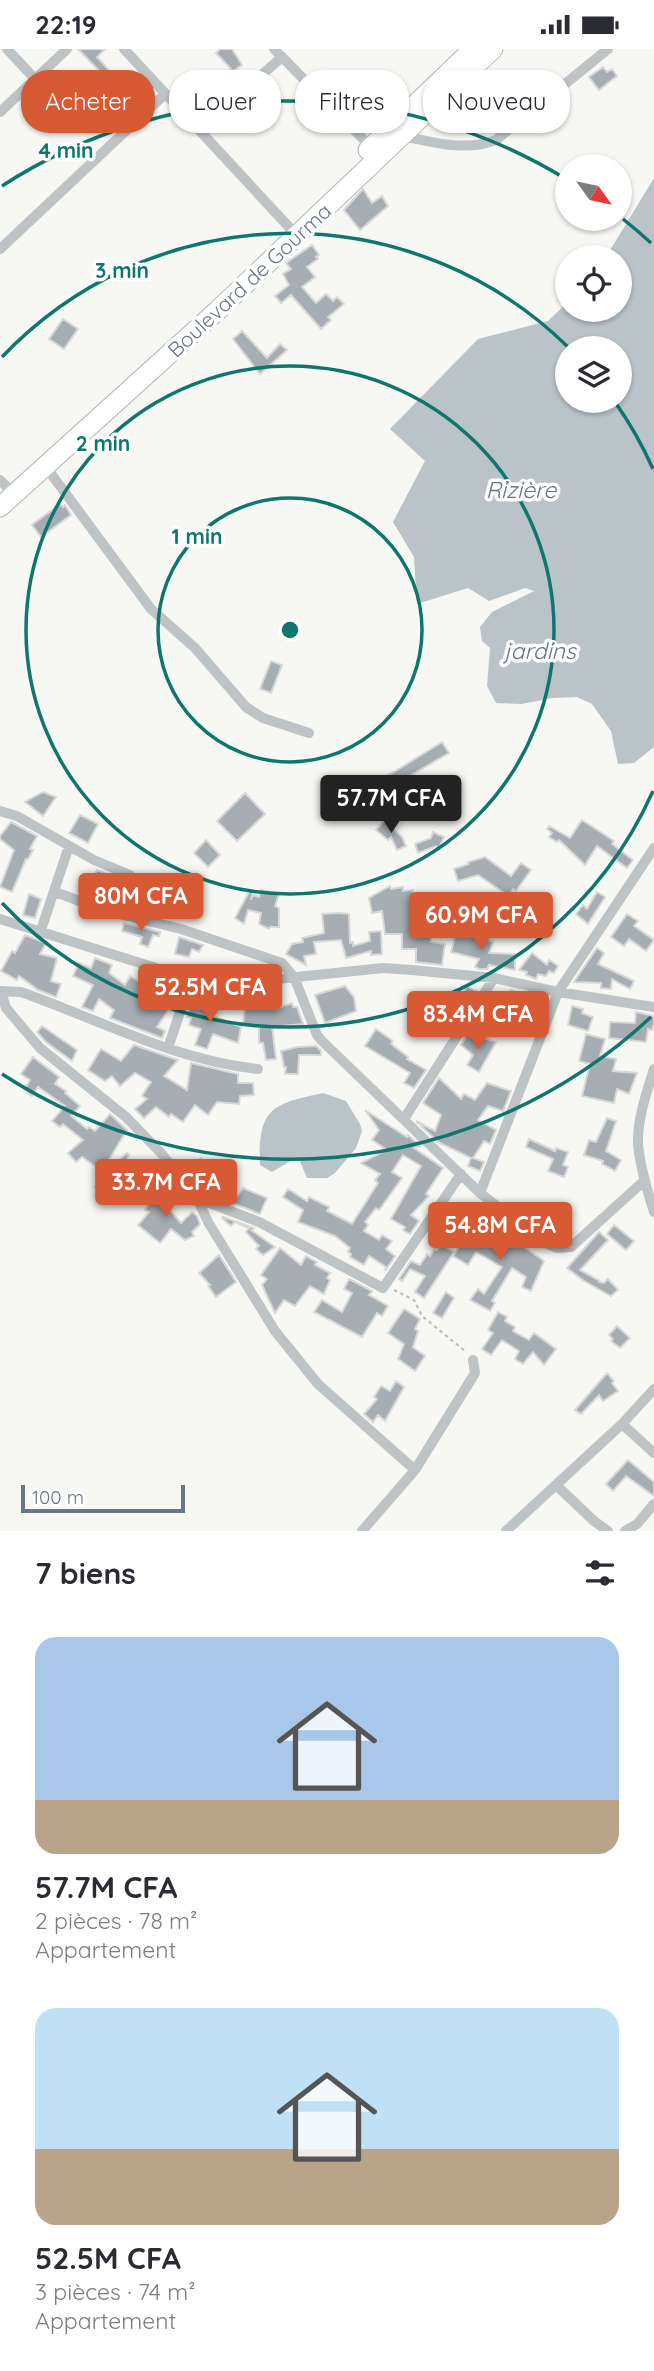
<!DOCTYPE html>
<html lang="fr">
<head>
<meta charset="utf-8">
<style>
	:root { --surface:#fff; --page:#f2f2f3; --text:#2b2b33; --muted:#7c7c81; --accent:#d75a34 }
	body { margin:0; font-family:Quicksand,sans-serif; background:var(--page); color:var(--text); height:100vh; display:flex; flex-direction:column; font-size:26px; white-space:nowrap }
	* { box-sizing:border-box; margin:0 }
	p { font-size:23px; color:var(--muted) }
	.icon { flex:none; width:38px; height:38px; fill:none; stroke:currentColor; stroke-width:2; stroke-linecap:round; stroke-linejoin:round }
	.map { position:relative; height:1482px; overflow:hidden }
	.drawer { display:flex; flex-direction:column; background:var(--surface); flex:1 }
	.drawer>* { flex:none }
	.hud { position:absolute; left:21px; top:21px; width:612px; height:63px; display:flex; gap:14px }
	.needle { width:46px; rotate:123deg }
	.controls { position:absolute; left:555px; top:105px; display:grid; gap:14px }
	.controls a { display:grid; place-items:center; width:77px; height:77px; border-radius:50%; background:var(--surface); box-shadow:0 2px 5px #0004; font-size:35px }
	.scale { position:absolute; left:21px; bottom:18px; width:164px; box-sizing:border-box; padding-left:7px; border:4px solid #687783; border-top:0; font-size:19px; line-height:24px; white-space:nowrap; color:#687783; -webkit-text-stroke:5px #fff; paint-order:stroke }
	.price { position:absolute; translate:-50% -60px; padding:0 16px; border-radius:7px; background:var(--accent); color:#fff; font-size:23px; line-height:46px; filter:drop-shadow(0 2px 4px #0008) }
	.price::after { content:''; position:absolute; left:50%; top:42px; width:21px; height:16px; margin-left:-10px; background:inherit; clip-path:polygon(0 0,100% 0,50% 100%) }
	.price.selected { background:#222; color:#fff }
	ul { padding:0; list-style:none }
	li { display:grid; align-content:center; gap:14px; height:371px; padding:0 35px }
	li span { display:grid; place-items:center; height:217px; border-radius:21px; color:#555 }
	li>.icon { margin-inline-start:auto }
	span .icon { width:126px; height:126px; fill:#fffc; stroke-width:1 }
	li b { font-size:30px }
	h2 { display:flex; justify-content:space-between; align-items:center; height:84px; padding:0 35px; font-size:30px }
	.tag { padding:0 24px; border-radius:28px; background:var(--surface); box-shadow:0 2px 5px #0004; font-size:24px; line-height:63px }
	.tag.selected { background:var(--accent); color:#fff }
	.status { display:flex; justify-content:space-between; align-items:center; height:49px; padding:0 35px; background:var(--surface); direction:ltr }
	.status svg { height:19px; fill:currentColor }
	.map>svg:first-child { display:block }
	.water { fill:#bac3c8; fill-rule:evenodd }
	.building { fill:#a6aeb3; stroke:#d8d8d7; stroke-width:2 }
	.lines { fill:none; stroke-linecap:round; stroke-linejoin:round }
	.highway-casing { stroke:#b2b6b9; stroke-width:21 }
	.path { stroke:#b9bcbe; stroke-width:2; stroke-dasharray:3.5 3.5; stroke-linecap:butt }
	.street { stroke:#bec3c6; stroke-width:10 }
	.highway { stroke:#fff; stroke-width:19 }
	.ring { fill:none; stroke:#0f766e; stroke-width:3.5 }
	.labels { text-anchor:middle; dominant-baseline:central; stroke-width:7; stroke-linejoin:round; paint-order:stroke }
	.street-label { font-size:21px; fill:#687783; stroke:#fff }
	.water-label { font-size:23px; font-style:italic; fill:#63777f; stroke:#fff }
	.centre { fill:#0f766e; stroke:#fff; stroke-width:3.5 }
	.ring-label { font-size:21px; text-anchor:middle; font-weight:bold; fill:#0f766e; stroke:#fff; stroke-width:7; stroke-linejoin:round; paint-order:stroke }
</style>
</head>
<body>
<div class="status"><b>22:19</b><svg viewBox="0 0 49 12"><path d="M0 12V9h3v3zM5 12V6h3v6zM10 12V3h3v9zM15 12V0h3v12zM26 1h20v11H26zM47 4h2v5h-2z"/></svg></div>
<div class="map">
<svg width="654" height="1482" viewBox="0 0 654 1482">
	<rect width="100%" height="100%" fill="#f7f7f4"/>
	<!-- water -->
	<path class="water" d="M654,129V698L634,714L618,715L611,682L592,655L577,648L552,649L522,655L496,654L487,637L490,599L482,592L480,578L492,563L534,542L525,539L489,552L468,539L417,555L414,508L393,473L425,412L390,380L478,290L548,272L567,254V261H620V208H606ZM567,299H620V352H567Z
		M323,1044L346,1052L360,1075L362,1082L356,1099L335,1124L327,1129H307L300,1112L292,1111L272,1123L260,1116C258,1059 272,1055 323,1044Z"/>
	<!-- building -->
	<path class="building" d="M78,0H105L97,8L117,30L112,35Z
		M220,0H232L242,16L233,22L216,4Z
		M603,18L607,23L612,20L617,27L599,41L589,28Z
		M203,27L220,42L205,58L188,42Z
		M140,35L149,44L133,60L123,49Z
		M56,39L85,73L75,82L61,66L45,81L36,72L50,58L43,51Z
		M495,49L503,56L496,64L470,78L464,66L478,58L481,63Z
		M363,140L372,154L382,147L388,157L360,181L344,161Z
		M312,196L319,206L316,208L318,210L307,218L315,228L302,238L316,254L326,245L333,252L337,248L344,255L328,268L331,271L321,280L291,246L281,254L275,247L289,236L283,225L291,220L286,214Z
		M63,270L78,280L64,300L49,290Z
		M242,282L267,309L280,295L287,301L260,325L233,290Z
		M60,455L63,458L65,456L71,466L41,488L32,476Z
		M271,612L282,616L271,644L260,640Z
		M442,693L449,704L360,756L354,744L394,723Z
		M43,743L56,748L43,767L25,753Z
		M245,744L265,765L237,792L217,772Z
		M80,766L98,775L88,794L69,784Z
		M382,769L402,788L406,797L397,801L391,788L388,791L376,781L383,773Z
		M582,771L614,792L612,795L633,811L627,819L597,797L585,816L559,791L557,793L549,788L552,784L547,780L549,777L570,789Z
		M11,773L37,787L30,800L33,801L28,810H26L12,843L0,838L14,801L0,790V787Z
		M433,783L444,788L439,799L436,797L418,804L415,795L431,789Z
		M206,791L220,806L208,818L194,804Z
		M485,808L511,827L521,814L531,821L516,842L513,840L509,847L478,826L458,832L454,820L469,815L468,813Z
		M97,821L129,834L123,849L114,846L111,855L87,846L99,827L95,825Z
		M390,837L391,840L403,838V842L413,841L414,859L421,858V866L455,865L453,875H431V893L445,895L442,916L416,913V900H402V885H385L382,862L372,864L369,849Z
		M250,841L253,842L251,851L253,846L259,848L261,841L279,845L275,857L279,859V878H270L269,880L259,875L261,864L248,861L244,875L235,869Z
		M597,843L605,848L588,875L576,865L583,856L587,860Z
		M29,845L41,850L35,869L23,866Z
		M517,861L531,889L514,876L505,880L500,870Z
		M339,864L349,865L350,894L353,893V897L370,892L369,883L381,882L382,905L371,906V902L346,909L341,891L314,893L316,905L304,907L306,916L286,905L292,895L303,893L302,889L324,884L322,865Z
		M627,865L638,872L634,877L654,891L646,902L629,890L624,897L611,888Z
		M124,874L160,883L159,887L153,886L148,898L140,895L142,888L122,882Z
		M457,880L493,893L489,904L515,905V921L489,916L487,920H479L475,918L479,910L451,903Z
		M25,886L46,894L40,905L57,909L51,932L61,935L56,948L38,941L19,927L17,931L1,922L12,902L15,904Z
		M179,888L203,896L199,903L192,900L189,908L175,905Z
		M597,899L604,904L598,915L634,932L630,940L612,930L611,940L601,939V934L574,933Z
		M532,904L547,916L549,911L558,917L554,924L549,922L546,927L538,925L536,930L526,926L527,923L519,921Z
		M95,909L112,916L109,924L125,936L130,927L167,950L168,947L176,952L173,960L170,958L157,978L165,982L162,989L110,969L114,961L99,950L93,962L82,958L93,936L73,927L79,914L91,919Z
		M345,937L354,948L356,962L325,974L315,946Z
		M467,937L476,942L448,987L443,984L446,980L416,965L428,944L456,958Z
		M511,941L528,948L514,981L483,977L488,964L501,970L511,952L507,950Z
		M220,943L254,949V945L272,944L275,960L292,954L293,958H297L303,975L272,978L276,1010L266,1011L263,994H259V978L243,976L245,957L218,952Z
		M537,947L547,950L533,985L531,984Z
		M193,948L217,956L213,967L241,978L238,994L213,985L207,1000L195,996L201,980L189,976L191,969L187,968Z
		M572,957L583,960L582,964L593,968L588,982L568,976Z
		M636,963L654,967V974L652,981L648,980L646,993L609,989L610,973L635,974Z
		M42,977L77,1001L72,1012L46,993L37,983Z
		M376,980L393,992L391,995L408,1008L407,1010L426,1021L414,1039L404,1034L410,1024L365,997Z
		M586,985L605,990L600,1007L616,1010L613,1022L637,1024L629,1045L617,1040L614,1054L582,1047L590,1015L579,1012Z
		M467,986L476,991L478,988L496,993L479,1023L467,1016L473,1006L461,996Z
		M134,996L178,1011L164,1027L187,1041L191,1014L238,1025V1034H253L254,1046L240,1047L239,1055L217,1053L208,1066L195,1056L183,1073L171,1065L169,1068L156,1058L144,1069L135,1060L147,1050L142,1047L151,1033L135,1024L120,1037L112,1027L105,1032L88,1021L101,1000L121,1012Z
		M316,997L321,1002V1006H299L298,1025H285L286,1018H284L281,1002L297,998Z
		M33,1008L59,1028L55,1035L66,1042L65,1044L80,1057L71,1067L87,1080L89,1078L95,1082L110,1065L127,1081L102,1122L82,1108L76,1113L68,1104L83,1091L63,1075L60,1078L52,1072L65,1057L38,1038L32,1047L24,1041L30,1031L21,1025Z
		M439,1029L461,1050L464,1045L475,1051L487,1034L511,1042L503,1062L488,1057L478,1071L496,1081L490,1095L484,1092L473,1109L484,1113L480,1122L468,1117L471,1109L438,1093L416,1072L435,1082L441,1066L423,1054Z
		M365,1061L407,1088L408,1086L420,1097L414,1099L443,1119L426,1145L429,1147L411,1166L419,1172L410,1185L403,1181L405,1178L391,1170L421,1117L403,1106L392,1123L402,1129L379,1161L376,1159L365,1173L368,1176L364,1182L379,1191L382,1186L392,1192L386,1200L395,1207L385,1222L386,1218L369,1207L364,1216L350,1208L351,1205L348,1203L350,1199L335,1187L298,1173L303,1161L283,1148L288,1140L307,1152L309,1148L329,1158L327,1162L352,1175L378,1134L375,1131L380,1125L361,1114L387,1101L372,1091L379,1081Z
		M607,1069L616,1072L606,1102L621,1111L615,1122L602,1115L603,1112L584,1106L589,1091L596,1093Z
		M529,1090L555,1102L556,1099L568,1103L563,1116L568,1118L564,1128L548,1122L553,1110L526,1098Z
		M127,1104L129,1106L120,1121L140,1140L131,1152L115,1140L111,1148L95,1138L102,1128Z
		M201,1109L221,1126L203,1143L188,1124Z
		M158,1139L176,1153L168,1159L181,1174L192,1163L197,1167L200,1175L192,1183L194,1187L185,1191L171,1180L160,1194L138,1176L149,1163L145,1161L148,1156L146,1154Z
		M243,1139L267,1149L260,1165L233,1154Z
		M450,1156L469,1174L460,1184L442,1168Z
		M223,1168L254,1179L251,1181L275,1198L263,1206L256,1200L259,1197L246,1183L249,1179L235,1173L231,1177L222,1169Z
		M500,1176L509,1182L507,1186L544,1212L531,1242L522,1238L526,1228L512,1219L492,1252L495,1254L490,1262L470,1251L478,1240L484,1245L502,1218L476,1203L468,1216L453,1207L468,1184L488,1195Z
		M614,1176L634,1192L626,1201L607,1185Z
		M599,1183L608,1191L580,1221L600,1232L599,1233L604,1234L608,1230L618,1241L611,1247L584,1232L567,1219Z
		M441,1195L454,1203L424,1249L415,1243L425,1227L410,1220L402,1232L399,1230L411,1212L420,1216L427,1205L430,1207L434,1200L437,1201Z
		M280,1199L301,1216L306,1207L317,1213L315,1216L330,1224L327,1229L330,1231L324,1245L310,1237L295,1257L284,1251L275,1264L262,1236L267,1230L261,1226Z
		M219,1206L236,1233L216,1248L208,1237L210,1236L199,1224Z
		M349,1230L372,1242L369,1246L388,1257L382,1267L377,1264L362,1288L314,1263L322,1251L342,1263L352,1244L344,1240Z
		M446,1243L454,1249L442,1269L433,1264Z
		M404,1260L420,1270L415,1280L418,1282L413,1298L425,1307L415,1322L398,1310L404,1295L388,1284Z
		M498,1263L507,1268L505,1272L515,1278L513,1282L529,1291L534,1284L556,1300L544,1316L533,1303L523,1315L515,1310L519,1302L502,1291L491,1306L482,1300L493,1284L488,1281Z
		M617,1277L630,1289L620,1299L611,1292L613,1290L609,1286Z
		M607,1324L614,1332L612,1334L618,1342L603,1352L599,1346L581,1365L575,1361Z
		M396,1332L404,1338L385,1372L378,1366L373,1373L364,1365L377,1350L374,1348L381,1337L390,1342Z
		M628,1411L654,1433V1447L626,1427L613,1442L606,1435Z"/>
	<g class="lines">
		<!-- highway casing -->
		<g class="highway-casing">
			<path id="highway" d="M368,101L473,0
				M0,458L218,261L493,0"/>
		</g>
		<!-- path -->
		<path class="path" d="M394,1241L414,1251L422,1267L465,1302"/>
		<!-- street -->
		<path class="street" d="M7,0L35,30
			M124,0L288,177
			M274,0L371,98
			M0,63L67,0
			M199,81L282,8
			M402,87C433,93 465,103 496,91L608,0
			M0,200L165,45
			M46,418L151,560L195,599L246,658L263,669L309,684
			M0,431L6,437
			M0,762L17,767L94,811L130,826
			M55,843L107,862L181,880L282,914L294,928L317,986L322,992L480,1144L543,1193L557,1199L571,1198L644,1132
			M0,870L191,930L268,931L383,919L412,921L494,929L558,943L654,958
			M40,884L69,797
			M0,942L21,943C100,971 174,1011 258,1020
			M1,943L6,959L40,999L126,1068L161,1104L197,1149L208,1173L275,1282L318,1335L415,1421
			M168,999L191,930
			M654,1020C647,1042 637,1071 638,1095C640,1118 647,1141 654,1163
			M404,1070L494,929
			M480,1144L558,943L654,799
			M197,1149L259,1173L383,1239L461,1125
			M622,1375L654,1404
			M556,1436L594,1472L608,1482
			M362,1482L415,1421L475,1324L473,1311
			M506,1482L622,1375L654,1340
			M625,1482L637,1475L654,1455"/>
		<!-- highway -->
		<use href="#highway" class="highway"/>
	</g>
	<!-- distance rings -->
	<g class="ring">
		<circle cx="290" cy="581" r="132"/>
		<circle cx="290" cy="581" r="264"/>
		<path d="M653 742A397 397 0 0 1 2 854M2 308A397 397 0 0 1 568 298M615 353A397 397 0 0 1 653 420"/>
		<path d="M651 968A529 529 0 0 1 2 1025M2 137A529 529 0 0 1 566 130M623 170A529 529 0 0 1 651 194"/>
	</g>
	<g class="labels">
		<!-- street labels -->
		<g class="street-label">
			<text transform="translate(249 231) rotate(-43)">Boulevard de Gourma</text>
		</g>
		<!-- water labels -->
		<g class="water-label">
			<text x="521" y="440">Rizière</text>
			<text x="540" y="601">jardins</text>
		</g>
	</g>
	<circle cx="290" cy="581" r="10" class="centre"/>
	<g class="ring-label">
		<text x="66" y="109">4 min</text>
		<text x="122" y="229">3 min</text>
		<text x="103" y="402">2 min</text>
		<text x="197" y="495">1 min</text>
	</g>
</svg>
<div class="controls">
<a><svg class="needle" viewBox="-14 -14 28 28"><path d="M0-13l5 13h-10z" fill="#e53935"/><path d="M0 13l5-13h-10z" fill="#7c7c81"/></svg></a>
<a><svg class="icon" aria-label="locate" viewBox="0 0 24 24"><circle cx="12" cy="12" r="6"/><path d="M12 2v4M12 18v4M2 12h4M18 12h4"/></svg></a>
<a><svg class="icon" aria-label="layers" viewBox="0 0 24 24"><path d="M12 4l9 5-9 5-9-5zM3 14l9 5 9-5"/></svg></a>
</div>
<div class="scale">100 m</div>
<b class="price selected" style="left:391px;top:786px">57.7M CFA</b>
<b class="price" style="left:141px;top:884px">80M CFA</b>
<b class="price" style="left:481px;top:903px">60.9M CFA</b>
<b class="price" style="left:210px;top:975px">52.5M CFA</b>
<b class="price" style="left:478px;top:1002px">83.4M CFA</b>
<b class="price" style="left:166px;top:1170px">33.7M CFA</b>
<b class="price" style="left:500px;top:1213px">54.8M CFA</b>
<div class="hud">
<a class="tag selected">Acheter</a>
<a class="tag">Louer</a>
<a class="tag">Filtres</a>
<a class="tag">Nouveau</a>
</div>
</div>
<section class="drawer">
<h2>7 biens<svg class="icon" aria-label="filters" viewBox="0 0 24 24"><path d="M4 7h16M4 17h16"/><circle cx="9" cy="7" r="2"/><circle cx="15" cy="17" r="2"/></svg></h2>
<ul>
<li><span style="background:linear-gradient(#a9c7e8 75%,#b9a48a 0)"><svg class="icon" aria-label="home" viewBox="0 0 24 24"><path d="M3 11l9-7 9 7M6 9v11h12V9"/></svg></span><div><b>57.7M CFA</b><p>2 pièces · 78 m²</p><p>Appartement</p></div></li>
<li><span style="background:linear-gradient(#bfe0f5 65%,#b9a48a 0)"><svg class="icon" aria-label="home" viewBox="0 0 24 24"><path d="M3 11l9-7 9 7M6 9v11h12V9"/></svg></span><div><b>52.5M CFA</b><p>3 pièces · 74 m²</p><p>Appartement</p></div></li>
</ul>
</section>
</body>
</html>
